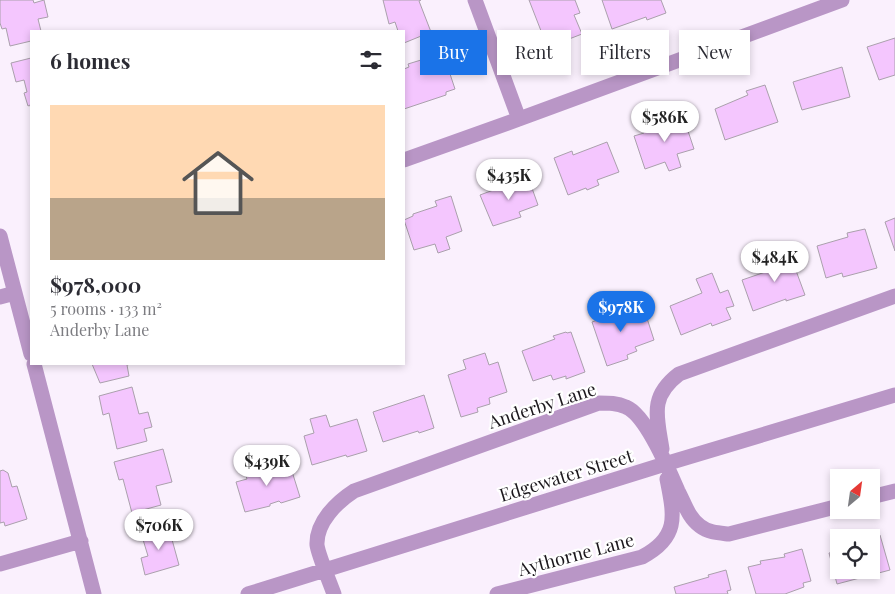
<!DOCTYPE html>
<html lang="en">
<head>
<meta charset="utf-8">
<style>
	:root { --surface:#fff; --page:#f7f7f7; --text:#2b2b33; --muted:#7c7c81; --line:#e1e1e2; --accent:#1a73e8 }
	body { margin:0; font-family:"Playfair Display",serif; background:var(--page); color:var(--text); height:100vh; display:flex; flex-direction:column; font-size:19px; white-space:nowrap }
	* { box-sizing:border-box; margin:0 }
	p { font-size:16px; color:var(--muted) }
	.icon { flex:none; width:28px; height:28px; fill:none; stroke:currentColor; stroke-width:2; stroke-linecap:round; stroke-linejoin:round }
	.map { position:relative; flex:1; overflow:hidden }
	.panel { position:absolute; left:30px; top:30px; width:375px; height:335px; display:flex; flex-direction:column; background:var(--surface); border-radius:0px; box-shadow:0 2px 8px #0003 }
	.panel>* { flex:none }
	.guide { position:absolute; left:420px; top:30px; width:400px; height:45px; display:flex; gap:10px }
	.needle { width:32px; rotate:29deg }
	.fabs { position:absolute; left:830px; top:469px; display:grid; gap:10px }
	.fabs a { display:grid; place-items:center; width:50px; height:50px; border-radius:0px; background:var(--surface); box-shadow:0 2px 8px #0003; font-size:25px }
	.price { position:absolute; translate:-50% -42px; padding:0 11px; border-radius:18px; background:#fff; color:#222; font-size:16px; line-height:32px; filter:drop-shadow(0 1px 2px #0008) }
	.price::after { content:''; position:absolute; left:50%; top:30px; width:15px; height:11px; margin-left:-8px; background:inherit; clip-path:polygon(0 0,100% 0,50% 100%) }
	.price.on { background:var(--accent); color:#fff }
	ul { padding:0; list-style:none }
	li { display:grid; align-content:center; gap:10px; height:265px; padding:0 20px }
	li+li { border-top:1px solid var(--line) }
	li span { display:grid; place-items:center; height:155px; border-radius:0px; color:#555 }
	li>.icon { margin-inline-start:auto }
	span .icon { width:90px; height:90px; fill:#fffc; stroke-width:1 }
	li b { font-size:21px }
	h2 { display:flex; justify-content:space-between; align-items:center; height:60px; padding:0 20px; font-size:21px }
	.chip { padding:0 18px; border-radius:0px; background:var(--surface); box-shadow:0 2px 8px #0003; font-size:18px; line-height:45px }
	.chip.on { background:var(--accent); color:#fff }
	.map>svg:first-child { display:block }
	.building { fill:#f4c6fe; stroke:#aaa0ac }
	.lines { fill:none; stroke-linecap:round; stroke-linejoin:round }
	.minor { stroke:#b996c6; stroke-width:15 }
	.labels { text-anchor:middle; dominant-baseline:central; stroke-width:4.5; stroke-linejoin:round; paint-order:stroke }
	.street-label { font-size:18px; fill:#1c181d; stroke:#fff }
</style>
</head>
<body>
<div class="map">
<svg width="895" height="594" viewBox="0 0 895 594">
	<rect width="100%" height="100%" fill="#faf0fd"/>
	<!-- building -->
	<path class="building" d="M0,0H33L34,3L44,0L48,17L38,19L41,31H31V41L10,46L6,28L2,29L0,23Z
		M383,0H421L419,1L431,32L404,43V31H398L395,22L389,24Z
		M529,0H575L580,13L574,15L582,34L551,46L546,34L543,36Z
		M602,0H661L666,13L647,20L646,17L612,29Z
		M895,38V75L879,80L867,47Z
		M31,58V110L30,105L28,106L24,93L27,92L24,80L16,82L11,63Z
		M445,59L455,89L446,92V95L404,109V69L409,67L408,64L421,60L423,67Z
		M842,67L850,97L802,110L793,82Z
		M765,85L778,122L725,140L715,109L748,95L746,91Z
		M682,113L694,149L677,154L681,167L669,171L665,162L645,169L634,136L644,133L643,129L665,122L664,119Z
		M607,142L619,172L597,180L599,185L587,190L586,188L568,195L554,158L572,151L573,155Z
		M528,177L538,205L519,212L521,217L493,226L480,195Z
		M451,196L462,231L446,237L450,249L438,253L435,244L414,250L404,220L413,216V214L437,206L435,201Z
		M895,218V251L885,222Z
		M865,229L877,268L843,277L842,273L826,278L817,246L848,237L847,233Z
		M788,249L805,295L786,301V299L753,311L742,280L774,269L769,256Z
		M712,273L720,293L728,290L734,306L726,308L731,319L712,326L711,323L681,335L670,306L702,293L696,279Z
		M616,303L621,317L644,309L654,340L635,347L637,351L627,355L628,359L607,366L592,322L603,318L600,308Z
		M566,332L567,333L571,332L585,372L566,379V376L553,380L551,375L533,381L522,351L555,339L553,336Z
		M485,353L489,365L498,362L507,392L489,398L490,404L477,408L478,412L461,417L448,375L466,369L463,360Z
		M92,364H131L127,365L129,376L100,383Z
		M132,387L139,414L148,412L152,427L144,429L147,441L117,449L109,413L103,415L99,396Z
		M424,395L434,428L419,433L418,431L383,442L373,412Z
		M326,415L330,427L357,419L367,451L347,457L346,455L312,465L304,436L314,433L310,419Z
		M163,449L172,482L156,486L161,505L132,513L123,479L119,480L114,462Z
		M259,462L263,474L290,465L300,497L281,503L279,501L270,504V506L245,512L236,482L247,479L243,467Z
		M3,470L8,473L12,487L17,486L27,519L5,526L4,522L0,523V471Z
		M168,525L179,565L145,575L141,558L148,556L141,533Z
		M880,535L890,570L837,584L829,553L839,551V570H871V538H870Z
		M802,549L811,581L803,583L804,587L785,594H756L748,567L761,564L760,561L785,557L784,554Z
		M726,570L731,590L727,591L728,594H676L674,587L709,577L708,575Z"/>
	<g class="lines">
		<!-- minor -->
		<path class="minor" d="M475,0L519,119
			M404,160L519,119L842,0
			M0,236L31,354
			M0,297L15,293
			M34,364L94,594
			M662,449C657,416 649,397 679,374L895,296
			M871,497L895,491
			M0,564L81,541
			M248,594L665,464L895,395
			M334,594C330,583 318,554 317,545C316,522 337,502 354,491L599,403C609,403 617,403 626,407C646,415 669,470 678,491C685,504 688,517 700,526C709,533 719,533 729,534L839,506
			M497,594L642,557C680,537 674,515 667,479"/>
	</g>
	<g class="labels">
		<!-- street labels -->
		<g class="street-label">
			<text transform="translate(542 405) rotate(-18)">Anderby Lane</text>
			<text transform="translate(566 475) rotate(-17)">Edgewater Street</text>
			<text transform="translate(576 554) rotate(-15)">Aythorne Lane</text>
		</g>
	</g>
</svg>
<div class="fabs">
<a><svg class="needle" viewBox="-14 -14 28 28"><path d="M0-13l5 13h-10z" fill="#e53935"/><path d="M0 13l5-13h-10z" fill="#7c7c81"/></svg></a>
<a><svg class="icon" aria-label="locate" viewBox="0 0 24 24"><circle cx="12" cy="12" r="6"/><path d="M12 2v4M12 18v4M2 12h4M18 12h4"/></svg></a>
</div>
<b class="price" style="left:665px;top:143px">$586K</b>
<b class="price" style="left:509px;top:201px">$435K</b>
<b class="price" style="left:775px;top:283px">$484K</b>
<b class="price on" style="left:621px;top:333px">$978K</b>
<b class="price" style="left:267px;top:487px">$439K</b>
<b class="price" style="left:159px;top:551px">$706K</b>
<div class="guide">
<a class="chip on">Buy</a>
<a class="chip">Rent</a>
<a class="chip">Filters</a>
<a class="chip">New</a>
</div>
<section class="panel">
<h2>6 homes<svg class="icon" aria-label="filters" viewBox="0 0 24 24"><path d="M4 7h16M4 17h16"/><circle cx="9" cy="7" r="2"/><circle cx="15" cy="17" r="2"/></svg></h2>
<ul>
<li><span style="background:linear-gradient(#ffd9b3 60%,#b9a48a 0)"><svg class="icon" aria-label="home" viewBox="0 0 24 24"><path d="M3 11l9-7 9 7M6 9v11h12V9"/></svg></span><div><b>$978,000</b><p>5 rooms · 133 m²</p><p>Anderby Lane</p></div></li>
</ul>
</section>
</div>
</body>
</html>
